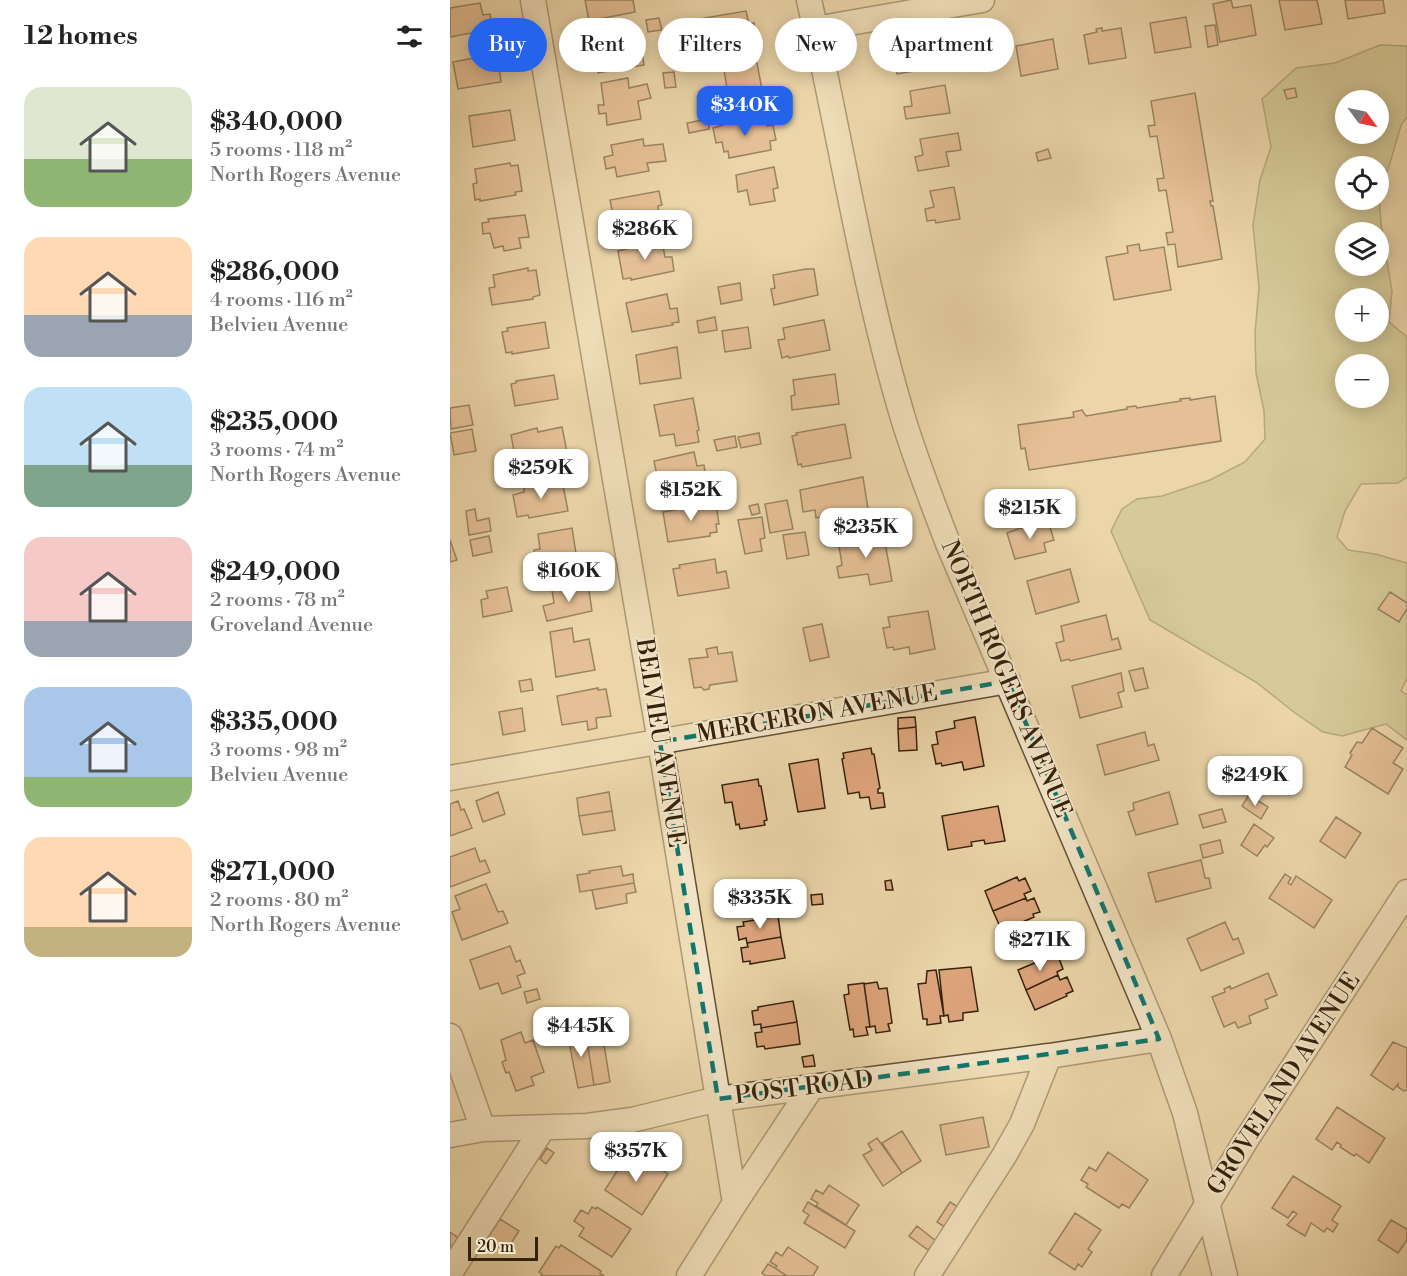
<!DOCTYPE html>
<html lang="en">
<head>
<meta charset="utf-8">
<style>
	:root { --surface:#fff; --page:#f2f2f2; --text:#222; --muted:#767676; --accent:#2563eb }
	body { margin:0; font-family:"Libre Bodoni",serif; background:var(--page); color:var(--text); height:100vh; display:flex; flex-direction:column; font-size:22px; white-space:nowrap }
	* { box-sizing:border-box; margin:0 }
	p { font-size:20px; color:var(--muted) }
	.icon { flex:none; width:33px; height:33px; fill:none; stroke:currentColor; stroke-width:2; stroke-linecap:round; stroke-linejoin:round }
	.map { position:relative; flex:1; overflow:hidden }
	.drawer { display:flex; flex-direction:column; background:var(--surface); width:450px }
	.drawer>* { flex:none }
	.banner { position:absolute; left:18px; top:18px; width:570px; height:54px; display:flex; gap:12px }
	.needle { width:39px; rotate:123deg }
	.fabs { position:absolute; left:885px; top:90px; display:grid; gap:12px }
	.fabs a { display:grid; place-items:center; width:54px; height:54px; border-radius:50%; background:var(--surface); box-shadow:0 3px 15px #0003; font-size:30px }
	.scale { position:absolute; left:18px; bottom:15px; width:70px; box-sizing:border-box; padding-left:6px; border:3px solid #35220c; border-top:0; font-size:16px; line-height:21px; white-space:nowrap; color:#35220c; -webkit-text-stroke:4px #f2e4c7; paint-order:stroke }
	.price { position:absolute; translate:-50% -51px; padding:0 14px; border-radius:12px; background:#fff; color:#222; font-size:20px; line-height:39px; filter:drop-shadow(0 2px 3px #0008) }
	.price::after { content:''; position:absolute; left:50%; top:36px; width:18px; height:14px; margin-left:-9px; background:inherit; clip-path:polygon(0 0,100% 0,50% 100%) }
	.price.on { background:var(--accent); color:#fff }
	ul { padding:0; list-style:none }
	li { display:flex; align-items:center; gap:18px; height:150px; padding:0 24px }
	li span { display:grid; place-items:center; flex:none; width:168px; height:120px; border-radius:18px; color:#555 }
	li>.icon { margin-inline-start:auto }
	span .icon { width:72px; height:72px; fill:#fffc; stroke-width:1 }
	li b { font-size:26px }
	h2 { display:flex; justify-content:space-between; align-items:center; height:72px; padding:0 24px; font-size:26px }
	.tag { padding:0 21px; border-radius:27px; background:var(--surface); box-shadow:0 3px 15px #0003; font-size:21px; line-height:54px }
	.tag.on { background:var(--accent); color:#fff }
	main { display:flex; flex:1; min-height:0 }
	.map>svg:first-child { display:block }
	.green { fill:#bdbc84; stroke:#796f48; stroke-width:1.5; fill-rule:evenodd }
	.building { fill:#dea57d; stroke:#35220c; stroke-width:1.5 }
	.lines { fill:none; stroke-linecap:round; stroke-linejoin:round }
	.minor-casing { stroke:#624f33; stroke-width:27 }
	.minor { stroke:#f2e4c7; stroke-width:24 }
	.marked { fill:none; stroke:#0f766e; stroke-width:4.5; stroke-dasharray:12 8; stroke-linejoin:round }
	.labels { text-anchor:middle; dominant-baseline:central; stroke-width:4.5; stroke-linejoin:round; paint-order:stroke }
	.street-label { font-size:24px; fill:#35220c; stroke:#f2e4c7 }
</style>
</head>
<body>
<main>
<section class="drawer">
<h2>12 homes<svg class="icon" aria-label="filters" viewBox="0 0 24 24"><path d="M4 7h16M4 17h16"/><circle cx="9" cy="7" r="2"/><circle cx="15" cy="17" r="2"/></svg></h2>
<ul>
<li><span style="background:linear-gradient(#dfe7d0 60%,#8fb573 0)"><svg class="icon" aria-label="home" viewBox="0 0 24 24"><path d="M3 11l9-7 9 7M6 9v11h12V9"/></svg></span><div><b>$340,000</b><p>5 rooms · 118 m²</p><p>North Rogers Avenue</p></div></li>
<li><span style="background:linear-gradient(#ffd9b3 65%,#9aa5b1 0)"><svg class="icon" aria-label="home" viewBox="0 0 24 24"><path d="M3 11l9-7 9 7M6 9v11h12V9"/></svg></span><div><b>$286,000</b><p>4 rooms · 116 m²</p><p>Belvieu Avenue</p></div></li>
<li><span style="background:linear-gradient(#bfe0f5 65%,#7fa58c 0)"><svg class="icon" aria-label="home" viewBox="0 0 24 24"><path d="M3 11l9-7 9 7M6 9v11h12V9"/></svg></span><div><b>$235,000</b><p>3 rooms · 74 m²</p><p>North Rogers Avenue</p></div></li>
<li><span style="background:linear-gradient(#f6c9c9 70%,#9aa5b1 0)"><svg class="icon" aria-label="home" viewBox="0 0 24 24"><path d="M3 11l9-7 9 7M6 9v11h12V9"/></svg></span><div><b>$249,000</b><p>2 rooms · 78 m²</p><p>Groveland Avenue</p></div></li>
<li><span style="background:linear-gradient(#a9c7e8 75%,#8fb573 0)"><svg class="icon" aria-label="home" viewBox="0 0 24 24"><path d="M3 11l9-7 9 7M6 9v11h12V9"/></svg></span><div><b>$335,000</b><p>3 rooms · 98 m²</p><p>Belvieu Avenue</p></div></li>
<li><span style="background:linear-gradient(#ffd9b3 75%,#c2b280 0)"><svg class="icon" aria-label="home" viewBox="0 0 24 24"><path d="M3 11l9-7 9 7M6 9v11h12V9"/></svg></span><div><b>$271,000</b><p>2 rooms · 80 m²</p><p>North Rogers Avenue</p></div></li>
</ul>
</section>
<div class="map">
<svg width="957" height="1276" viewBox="0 0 957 1276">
	<rect width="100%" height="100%" fill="#ebd6a9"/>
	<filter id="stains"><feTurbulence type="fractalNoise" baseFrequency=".00333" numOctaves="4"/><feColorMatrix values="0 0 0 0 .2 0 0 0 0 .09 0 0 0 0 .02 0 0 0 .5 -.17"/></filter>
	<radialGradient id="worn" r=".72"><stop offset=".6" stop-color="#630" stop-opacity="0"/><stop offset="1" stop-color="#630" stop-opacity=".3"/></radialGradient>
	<!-- green -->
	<path class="green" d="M930,45L957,46V117L951,125L941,160L929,194L931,224L942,291L939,322L957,337V477L948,483L911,484L895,511L887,537L898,550L925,554L957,563V678L951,691L957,695V740L936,724L892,736L873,732L845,713L806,682L700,620L661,531L672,509L687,499L712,496L760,480L795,462L815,439L814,411L806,373L805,333L809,288L803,225L810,180L821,147L812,99L846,68L885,63ZM896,100H928V134H896ZM896,166H928V200H896ZM896,232H928V266H896ZM896,298H928V332H896ZM896,364H928V398H896Z"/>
	<!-- building -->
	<path class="building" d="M135,0H183L185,12L139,21Z
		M781,0L783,8L801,5L806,35L770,42L763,4Z
		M829,0H867L872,24L835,30Z
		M895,0H933L935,13L898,19Z
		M30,3L33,15L40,14L42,29L0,37V8Z
		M296,11L299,24L304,23L306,36H301L302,46L260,53L254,18Z
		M736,17L741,47L705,53L700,23Z
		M209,18L212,30L198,32L196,20Z
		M765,25L768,45L758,47L755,26Z
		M652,28V31L671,28L676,58L639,64L634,35L647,32L646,29Z
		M189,33L194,65L148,73L142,41Z
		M603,39L608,69L571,76L566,46Z
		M463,45L464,49L479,46L480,49H485L488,63H482L483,68L447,74L443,49Z
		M39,55L41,68L49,67L51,82L8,89L3,62Z
		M307,63L313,95L279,101L274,70Z
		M224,72L226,87L215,88L213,73Z
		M178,78L179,88L197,84L201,98L188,101L191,119L157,125L156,113L149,114L148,105H154L151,83Z
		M495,85L500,113L456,119L454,107L462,106L460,91Z
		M845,88L847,97L837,99L834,90Z
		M745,93L763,201H760L761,206H763L772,259L728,267L725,244L718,245L716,233L723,232L716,190L709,191L707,179L714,178L707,136L700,137L698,126L705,125L701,101Z
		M60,110L65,140L23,147L19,116Z
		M315,116L317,126L323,125L326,140L320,141L321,150L279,158L278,151L274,152L272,142L266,143L263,128L273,125V123Z
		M258,119L259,129L239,133L237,123Z
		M508,133L511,150L496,152L499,166L468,171L465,157L473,155L470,139Z
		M193,139L194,146L213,144L216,161L197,163L199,171L167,177L165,167L156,169L154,157L163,155L161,145Z
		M598,149L601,158L588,161L586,153Z
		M60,163L61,166L68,165L72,191L65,192L66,195L30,201V199L25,200L23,184L27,183L25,169Z
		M324,167L328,188L323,189L325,201L300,205L297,190L288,192L286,175Z
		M504,187L510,219L486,223L485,220L477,221L475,209L484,207L480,191Z
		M209,191L212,205L208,206L210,221L166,229L160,200Z
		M75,215L79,237L69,238L71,248L54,251L53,246L44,248L40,233L33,234L32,223L39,222L38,219Z
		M212,241L215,257H222L224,271L181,280V278L173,279L168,251L176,249V247Z
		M689,244L690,251L714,247L721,290L664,300L656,257L678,253L677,246Z
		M78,268V271L86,270L90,295L83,297V299L42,305L39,288L45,287L43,275Z
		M356,269H364L368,295L324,305L321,289L325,288L323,275Z
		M290,283L292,300L271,304L268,287Z
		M217,294L220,309L227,308L229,322L222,323L223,325L182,332L176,303Z
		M265,317L267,330L249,333L247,321Z
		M374,320L380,350L339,358L338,356L332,358L328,340L335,339L333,328Z
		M95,322L99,348L62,354V352L56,353L52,332L58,331L57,328Z
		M298,327L301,348L275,352L272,331Z
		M227,347L231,378L190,384L186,355Z
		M385,374L389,404L342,410L341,396L345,395L343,380Z
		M104,375L108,399L65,406L61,384L66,383V381Z
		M765,396L771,441L579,470L575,448L571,449L568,425L624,417L623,412L632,410L636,416L677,409V407L686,406L687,408L731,401L730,399L740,398V400Z
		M243,398L249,430L247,431L249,442L226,446L224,434L210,436L204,405Z
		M19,405L23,425L1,429L0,408Z
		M395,424L401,458L352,467L351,464L348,465L342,436L347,435L346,433Z
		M112,427L117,452L107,454L108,458L89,462V458L66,462L61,435L87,428L88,432Z
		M22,429L26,451L4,455L0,433Z
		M309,433L311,444L291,448L288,437Z
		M285,436L287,447L267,451L264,440Z
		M244,452L247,466L254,465L256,480L250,481V483L210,490L204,461Z
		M413,477L418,509L366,518L365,510L353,512L350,490Z
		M112,480L118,511L79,518L78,515L67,517L63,495L74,492V487Z
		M337,500L343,529L320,533L315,504Z
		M255,504V506L266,504L269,524H266L267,532L260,533V536L218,542L213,512Z
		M308,504L310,513L302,515L299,506Z
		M25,509L27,521L39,518L41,531L19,535L16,511Z
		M312,517L315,538L310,539L312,551L295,554L288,520Z
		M598,521L604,540L594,543L596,552L565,559L557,533L587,522V524Z
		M122,528L127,560L93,566V563L86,565L84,550L90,549L88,534Z
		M431,529L433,537H434L442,581L420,585L418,574L389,578L387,567L392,565L389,546L411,542L410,533Z
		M355,532L359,555L337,559L333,535Z
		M39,536L42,552L23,556L20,540Z
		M0,540L7,560L0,562Z
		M265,559L267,573L276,571L279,588L228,596L223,569L230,568L229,565Z
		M620,569L629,602L586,614L577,581Z
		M138,584L142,611L97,621L93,606L104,603L102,590Z
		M57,587L62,611L33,617L31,600L38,598L36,591Z
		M940,592L957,603V609L949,622L928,609Z
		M478,611L485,649L460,654L459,647L444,650L443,647L437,648L433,628L440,627L438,617Z
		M656,615L662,640L668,638L671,649L620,661L619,659L611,661L606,643L614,641L611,626Z
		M372,624L379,657L360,661L353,628Z
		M122,628L124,642L139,639L145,670L106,677L100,632Z
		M267,647L268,654L282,652L287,681L260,685L259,689L254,690L251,687L244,688L239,659L258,657L256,649Z
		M693,668L698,688L685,691L679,671Z
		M671,673L674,691L668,693L672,707L630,718L622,686Z
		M81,679L83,690L71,692L69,681Z
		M148,688V690L156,689L161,716L146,718L147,728L138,730L137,721L112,725L107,696Z
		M72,708L75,731L53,735L49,712Z
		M465,717L466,727L448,729V718Z
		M525,717L534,766L514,770L512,762L492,766L491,763L486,764L482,745L488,744L486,732L505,728L504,721Z
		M466,727L467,750L449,751L448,729Z
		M922,728L953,748L943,763L953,769L938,794L895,767L902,755L900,753L907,742L912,743Z
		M695,732L698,746L704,744L709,760L655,775L647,745Z
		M421,748L422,754H424L430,788L428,789V793H433L435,807L421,809L419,797L410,798L409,792L398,794L392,759L394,758L393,753Z
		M368,759L375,808L348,812L339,764Z
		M308,779L309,786H311L317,820L314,821L315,825L290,829L289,824L286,825L282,802L275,803L272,785Z
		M48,792L55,814L33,822L26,801Z
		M159,792L162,811L129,816L127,798Z
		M719,792L728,824L686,835L678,812L684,810L683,803Z
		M799,795L818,807L811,819L792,806Z
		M8,801L11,810L14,809L22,828L0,836V804Z
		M548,806L555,841L535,844L534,840L521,842L522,846L498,850L492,816Z
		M772,809L776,822L753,828L749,815Z
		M162,811L165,830L133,835L129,816Z
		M886,817L911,833L895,858L870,841Z
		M804,824L824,838L817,847L815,845L807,856L791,845Z
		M770,840L773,853L753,858L750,845Z
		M25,848L30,862L35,860L40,872L0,887V857Z
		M751,860L755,878H759L761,888L706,902L698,873Z
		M171,866L173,876L183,874L184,883L130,892L127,875L140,873L139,871Z
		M835,874L841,878L838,883L841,885L846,876L882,900L864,928L819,898Z
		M567,877L569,881L575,878L581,891L574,894L576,898L543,911L535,891Z
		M441,880L443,890H436L435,881Z
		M184,883L186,892L176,894L177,903L146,909L142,890Z
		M36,884L48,912L53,911L58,923L12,940L2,912L10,909L5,896Z
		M372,894L373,904L362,905L361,895Z
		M576,898L577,901L584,898L590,912L583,914L584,917L552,931L543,911Z
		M328,916L331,937L297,943L296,938L289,940L287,927L294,926L293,922Z
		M775,922L783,940L788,938L794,953L751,971L737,939Z
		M331,937L335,958L300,964V961L293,962L291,948L298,947L297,943Z
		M60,946L66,962L70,960L75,973L67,976L71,987L52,994L48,983L30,989L20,960Z
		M601,956L602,958L608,956L613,969L607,972L608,975L576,990L568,970Z
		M521,967L528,1011L513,1013V1020L499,1022L498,1015L494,1016L489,970Z
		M486,970L494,1016H490L491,1023L477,1025V1019H473L468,984L476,983L477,971Z
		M818,973L827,995L815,1000L818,1008L799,1016L801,1023L788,1028L785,1022L774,1027L762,997L775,992L774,989L780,986L781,989Z
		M608,975L610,980L617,977L623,991L616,994L617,996L585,1010L576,990Z
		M427,982L429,989L437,988L442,1023L438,1024L440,1031L426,1033L425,1026L420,1027L414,984Z
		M414,983L420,1027H416L418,1035L404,1037L403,1029L400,1030L394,995L399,994L398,985Z
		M87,989L90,999L77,1003L74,992Z
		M343,1001L347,1022L311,1028V1024L304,1025L302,1011L308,1010V1007Z
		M347,1022L350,1044L315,1049L314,1046L307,1047L305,1033L312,1032L311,1028Z
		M151,1026L160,1082L144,1085L135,1029Z
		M135,1029L144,1085L128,1088L117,1032Z
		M71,1032L75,1043L83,1040L94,1072L81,1077L84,1085L66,1091L59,1072L56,1073L52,1062L56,1060L51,1040Z
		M943,1042L957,1048V1090L954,1091L948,1087V1084L943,1090L921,1075Z
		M363,1055L365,1066L354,1067L352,1057Z
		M887,1107L935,1138L919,1163L906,1154L904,1156L890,1147L891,1145L887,1142L882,1150L866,1139Z
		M533,1117L539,1147L496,1155L490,1125Z
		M452,1131L471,1161L452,1173L432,1143Z
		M427,1138L452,1173L433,1186L413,1155L422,1150L418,1144Z
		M97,1148L104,1153L96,1164L90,1159Z
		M179,1152L190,1159L191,1156L218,1174L192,1215L155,1190Z
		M658,1152L698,1180L679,1208L672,1204L669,1208L636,1187L638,1184L631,1180L639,1167L646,1171Z
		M843,1176L891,1206L882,1220L888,1224L883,1232L877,1228L874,1232L861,1223L855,1236L837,1225L847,1214L843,1211L838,1218L822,1208Z
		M379,1185L409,1205L396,1225L366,1206L368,1203L361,1199L366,1190L373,1194Z
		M358,1202L405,1231L395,1248L354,1223L359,1215L353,1211Z
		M500,1202L511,1209L498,1229L487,1222Z
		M142,1207L146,1209L147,1207L181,1229L162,1257L129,1236L134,1228L124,1221L131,1210L138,1214Z
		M625,1213L651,1230L638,1249L642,1252L632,1267L628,1264L625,1270L599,1253Z
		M50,1219L69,1231L56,1251L37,1239Z
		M941,1220L957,1229V1240L948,1253L928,1240Z
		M467,1226L486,1241L478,1250L459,1236Z
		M0,1232L10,1239L0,1253Z
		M111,1245L151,1271L150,1273L154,1276H91L92,1274L89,1272L106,1246L109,1248Z
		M338,1247L368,1267L363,1276H337L325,1268L327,1266L320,1262L326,1252L332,1256Z
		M318,1264L325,1268L337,1276H316L312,1273Z"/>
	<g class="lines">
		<!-- minor casing -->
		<g class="minor-casing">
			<path id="minor" d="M83,0L210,742L285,1203L239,1276
				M359,0C391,139 412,281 453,418C466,461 483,504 499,546L709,1039L735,1113L775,1276
				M365,29L532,0
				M0,778L558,681
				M0,1036L33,1129
				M0,1135L33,1129L137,1126L182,1120L268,1099L599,1056L709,1039
				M285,1203L361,1088
				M0,1273L93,1128
				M477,1276L554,1156L572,1124L599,1056
				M714,1276L796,1140L957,892"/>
		</g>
		<!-- minor -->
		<use href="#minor" class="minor"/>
	</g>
	<!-- marked area -->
	<path d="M0 0H957V1276H0ZM558,681L709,1039L268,1099L210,742Z" fill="#ebd6a9" fill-opacity=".55" fill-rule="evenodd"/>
	<path class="marked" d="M558,681L709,1039L268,1099L210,742Z"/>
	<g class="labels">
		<!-- street labels -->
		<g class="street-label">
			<text transform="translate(556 679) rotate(67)">NORTH ROGERS AVENUE</text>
			<text transform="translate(367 714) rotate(-10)">MERCERON AVENUE</text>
			<text transform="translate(210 743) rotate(81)">BELVIEU AVENUE</text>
			<text transform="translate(834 1084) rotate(-57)">GROVELAND AVENUE</text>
			<text transform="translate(354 1088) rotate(-7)">POST ROAD</text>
		</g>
	</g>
	<rect width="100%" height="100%" filter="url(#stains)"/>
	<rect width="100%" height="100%" fill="url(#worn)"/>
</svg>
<div class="fabs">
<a><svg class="needle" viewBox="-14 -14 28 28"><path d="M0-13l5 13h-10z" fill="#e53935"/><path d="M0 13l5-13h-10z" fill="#767676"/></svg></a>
<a><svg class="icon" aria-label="locate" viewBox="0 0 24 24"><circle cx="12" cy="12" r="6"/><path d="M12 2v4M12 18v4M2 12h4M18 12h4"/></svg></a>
<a><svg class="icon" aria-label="layers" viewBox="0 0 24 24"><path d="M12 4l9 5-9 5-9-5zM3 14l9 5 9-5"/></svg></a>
<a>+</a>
<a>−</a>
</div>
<div class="scale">20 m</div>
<b class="price on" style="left:295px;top:137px">$340K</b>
<b class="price" style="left:195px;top:261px">$286K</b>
<b class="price" style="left:91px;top:500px">$259K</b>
<b class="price" style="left:241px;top:522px">$152K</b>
<b class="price" style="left:580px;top:540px">$215K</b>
<b class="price" style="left:416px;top:559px">$235K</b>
<b class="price" style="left:119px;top:603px">$160K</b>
<b class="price" style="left:805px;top:807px">$249K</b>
<b class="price" style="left:310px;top:930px">$335K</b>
<b class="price" style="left:590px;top:972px">$271K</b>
<b class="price" style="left:131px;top:1058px">$445K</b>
<b class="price" style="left:186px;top:1183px">$357K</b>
<div class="banner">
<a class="tag on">Buy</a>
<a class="tag">Rent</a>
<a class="tag">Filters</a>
<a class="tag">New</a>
<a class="tag">Apartment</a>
</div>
</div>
</main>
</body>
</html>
